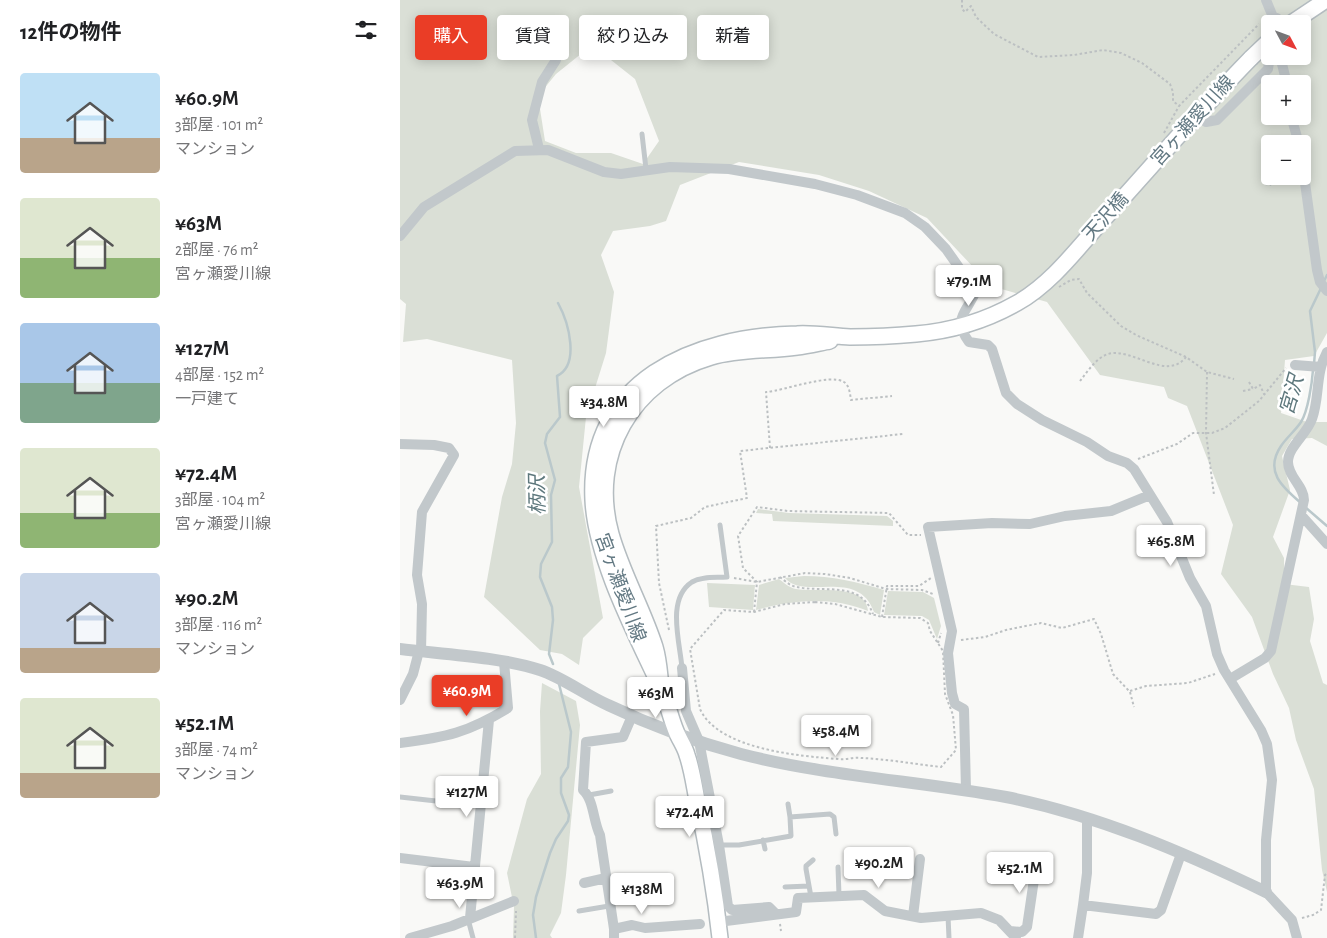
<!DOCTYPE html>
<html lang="ja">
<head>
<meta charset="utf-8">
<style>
	:root { --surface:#fff; --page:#f6f6f6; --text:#202124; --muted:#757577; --accent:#ea3d26 }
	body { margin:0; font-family:"Alegreya Sans","Noto Sans JP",sans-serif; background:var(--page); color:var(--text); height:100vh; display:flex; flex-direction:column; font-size:19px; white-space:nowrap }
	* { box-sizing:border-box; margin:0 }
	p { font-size:16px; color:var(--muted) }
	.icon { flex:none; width:28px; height:28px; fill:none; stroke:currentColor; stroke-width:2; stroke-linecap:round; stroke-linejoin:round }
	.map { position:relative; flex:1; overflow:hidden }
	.details { display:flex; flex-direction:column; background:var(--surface); width:400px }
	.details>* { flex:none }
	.top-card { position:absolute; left:15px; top:15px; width:475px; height:45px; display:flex; gap:10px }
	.needle { width:32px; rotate:131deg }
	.controls { position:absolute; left:861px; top:15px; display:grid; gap:10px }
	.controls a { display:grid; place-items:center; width:50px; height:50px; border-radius:5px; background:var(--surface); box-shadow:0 2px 12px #0003; font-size:25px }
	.price { position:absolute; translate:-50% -42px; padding:0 11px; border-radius:5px; background:#fff; color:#222; font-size:16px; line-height:32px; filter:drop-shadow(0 1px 2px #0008) }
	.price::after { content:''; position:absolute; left:50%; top:30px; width:15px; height:11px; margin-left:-8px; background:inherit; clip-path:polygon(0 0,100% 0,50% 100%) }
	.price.selected { background:var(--accent); color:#fff }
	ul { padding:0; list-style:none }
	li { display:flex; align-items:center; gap:15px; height:125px; padding:0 20px }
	li span { display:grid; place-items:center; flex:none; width:140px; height:100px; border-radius:5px; color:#555 }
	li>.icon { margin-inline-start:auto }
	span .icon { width:60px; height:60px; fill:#fffc; stroke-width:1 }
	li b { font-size:21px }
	h2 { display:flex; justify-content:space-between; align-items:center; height:60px; padding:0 20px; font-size:21px }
	.tag { padding:0 18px; border-radius:5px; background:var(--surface); box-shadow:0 2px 12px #0003; font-size:18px; line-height:45px }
	.tag.selected { background:var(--accent); color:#fff }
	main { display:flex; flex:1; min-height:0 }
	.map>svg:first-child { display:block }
	.green { fill:#dadfd6; fill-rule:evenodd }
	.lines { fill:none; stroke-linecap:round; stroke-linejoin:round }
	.stream { stroke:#bac8cb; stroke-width:2.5 }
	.secondary-casing { stroke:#b4bcc0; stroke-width:18 }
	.path { stroke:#bcc0c2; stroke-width:2; stroke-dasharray:2.5 2.5; stroke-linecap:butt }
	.service { stroke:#c2c8cb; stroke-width:5 }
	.minor { stroke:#c2c8cb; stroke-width:10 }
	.tertiary { stroke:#c2c8cb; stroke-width:12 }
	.secondary { stroke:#fff; stroke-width:15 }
	.secondary-bridge-casing { stroke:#b4bcc0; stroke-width:18; stroke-linecap:butt }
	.secondary-bridge { stroke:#fff; stroke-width:15 }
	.labels { text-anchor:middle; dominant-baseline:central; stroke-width:5; stroke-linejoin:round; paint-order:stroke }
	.street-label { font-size:19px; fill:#637983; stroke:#fff }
	.water-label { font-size:20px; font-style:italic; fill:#5e787d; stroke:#fff }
</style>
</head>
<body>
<main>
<section class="details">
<h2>12件の物件<svg class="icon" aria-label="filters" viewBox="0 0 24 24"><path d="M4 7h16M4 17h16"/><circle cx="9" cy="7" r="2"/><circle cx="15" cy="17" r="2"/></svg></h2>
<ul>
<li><span style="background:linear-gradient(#bfe0f5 65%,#b9a48a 0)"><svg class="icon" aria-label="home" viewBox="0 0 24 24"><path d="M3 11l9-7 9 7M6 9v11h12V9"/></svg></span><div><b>¥60.9M</b><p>3部屋 · 101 m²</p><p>マンション</p></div></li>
<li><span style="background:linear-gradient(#dfe7d0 60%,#8fb573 0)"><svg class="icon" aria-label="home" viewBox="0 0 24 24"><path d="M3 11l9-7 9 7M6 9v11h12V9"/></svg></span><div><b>¥63M</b><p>2部屋 · 76 m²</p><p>宮ヶ瀬愛川線</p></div></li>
<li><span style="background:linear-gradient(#a9c7e8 60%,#7fa58c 0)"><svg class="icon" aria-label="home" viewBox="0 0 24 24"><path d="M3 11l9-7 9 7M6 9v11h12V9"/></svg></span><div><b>¥127M</b><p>4部屋 · 152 m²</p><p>一戸建て</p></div></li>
<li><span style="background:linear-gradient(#dfe7d0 65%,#8fb573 0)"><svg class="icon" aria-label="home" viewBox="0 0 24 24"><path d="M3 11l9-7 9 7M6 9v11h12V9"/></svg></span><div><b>¥72.4M</b><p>3部屋 · 104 m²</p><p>宮ヶ瀬愛川線</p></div></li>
<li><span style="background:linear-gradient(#c9d6e8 75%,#b9a48a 0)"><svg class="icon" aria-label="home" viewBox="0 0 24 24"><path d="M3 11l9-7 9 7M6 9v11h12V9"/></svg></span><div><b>¥90.2M</b><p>3部屋 · 116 m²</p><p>マンション</p></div></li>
<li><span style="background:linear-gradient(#dfe7d0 75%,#b9a48a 0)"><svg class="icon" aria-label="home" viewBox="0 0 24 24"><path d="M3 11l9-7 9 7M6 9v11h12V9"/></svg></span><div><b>¥52.1M</b><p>3部屋 · 74 m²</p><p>マンション</p></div></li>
</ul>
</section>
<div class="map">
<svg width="927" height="938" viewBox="0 0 927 938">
	<rect width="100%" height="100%" fill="#f9f9f7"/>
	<!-- green -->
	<path class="green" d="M0,0H927V333L914,356L885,360L881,413L907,422H927V446L912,438L892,439L882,456L890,490L873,537L884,558V584L909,587L914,619L910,641L923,683L927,685V892L922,870L914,789L896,740L889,708L873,674L852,617L821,574L833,525L787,406L768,398L764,387L700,375L647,302L591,286L527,218L469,191L419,175L339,162L280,185L266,221L250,226L213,231L201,255L214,292L206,353L186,417L179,487L203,618L183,638L179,665L162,654L140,650L84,597L102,497L112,464L116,423L112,360L27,339L3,342L6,304L0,299ZM870,24H902V56H870ZM192,45L235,79L259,141L243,164L211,153H176L145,141L138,96L156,74ZM870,84H902V116H870ZM870,144H902V176H870Z
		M358,509L389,513L487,516L493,521V526L373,521L372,514L356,513Z
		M404,576C432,576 457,582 484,590L480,615L474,612C458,567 404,601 385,578Z
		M379,579C384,583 390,588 396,589C414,593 466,582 468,611C431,596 394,600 356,610L359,585Z
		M307,583L355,585L353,610L309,607Z
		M488,591L523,592L534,598L541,626L537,639L529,620L522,616L484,615Z
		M142,683L176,701L180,725L166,875L161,913L150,935L152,938H113L114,907L107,873L127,799L141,774L140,711Z"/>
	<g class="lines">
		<!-- stream -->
		<path class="stream" d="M923,283L927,275
			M914,364L915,352L910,311L921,288
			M901,503C882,487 864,471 881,446C887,437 895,431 901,422C908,411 912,383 913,370
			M905,507L927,526
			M153,664L149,654L153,620L152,607L140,577L141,564L152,542L151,495L155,480L145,443L147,434L160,417L157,376C180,365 169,323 158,303
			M136,938L133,915L136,897L150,853L156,839L168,821L169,815L161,793V778L168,767L171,732L159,684"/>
		<!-- secondary casing -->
		<g class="secondary-casing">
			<path id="secondary" d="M890,24L926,0
				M260,677C259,667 258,657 255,647C243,609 222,573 211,534C189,455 232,380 311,357C339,349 368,351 397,347C408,346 419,343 430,341
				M320,938C315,892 307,846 297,800C294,785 292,769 287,755C285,747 279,739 276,731C271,719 268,705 263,693C238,638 196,561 193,500C187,380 294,336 397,334C414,333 432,336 450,337C472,337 495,336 516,334C551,331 587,320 617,303C651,284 677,249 703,220C752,166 800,110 851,58"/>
		</g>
		<!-- path -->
		<path class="path" d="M562,0V9L565,12L571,6L576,17L594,34L638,57L674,55L703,50L721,53L742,63L770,84L773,92V101L779,106L859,24
			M764,133L779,106
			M865,184L870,185L884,176
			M659,287L671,280L679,279L687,293L721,326L736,335L786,357L807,372L834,379
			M807,372L806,433L814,495
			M680,381C688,371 696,358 708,354C732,347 767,382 786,357
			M849,382L853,389L860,385L864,394
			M843,391L853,389
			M370,448L366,392C383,391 430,373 444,382C449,385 450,393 451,400L492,396
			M738,459L777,444L793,433H812L825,428L859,401L886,368
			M380,577C385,581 390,586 397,587C424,593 460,580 473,614
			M334,578L357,582L405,573L425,574L450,578L486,589L522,590L533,594
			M415,602L435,604L482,617L520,618L528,623L530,631L543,651L545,694L553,715L556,750L541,767C514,764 487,759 461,758C453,757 446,760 438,759C398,756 318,749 300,709L290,649L324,610L354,612L385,604Z
			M354,612L357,582L343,568L338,536L357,507L388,511L489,513L508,535H521
			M482,617L487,586H519L531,578
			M269,630L259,583L256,526L291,518L305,507L347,498L340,451L503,434
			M561,640L585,637L606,630L641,623L662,628L694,619L701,634L713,674L730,692L734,707
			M538,643L541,633
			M730,691L746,686L788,683L815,674
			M902,918L913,915L921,910L925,875L927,873
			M380,924L381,931
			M115,938L116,911"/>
		<!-- service -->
		<path class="service" d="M242,134L246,169
			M282,668C280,642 266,599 292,582C302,576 316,578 327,577L320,525
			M56,685L108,708
			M189,795L211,791
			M0,797L81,806
			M388,804L390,817
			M363,840L365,849
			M319,845H339L391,836L390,817L430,814L434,817L436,834
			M438,867L439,895
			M385,887L409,886
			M411,897L406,869V866L413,860
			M179,911L209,906
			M548,916L549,938
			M68,919L73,938"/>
		<!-- minor -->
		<path class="minor" d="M866,0L873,17L877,18V24
			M870,46C869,36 865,24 873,17
			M880,56L887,84
			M797,115L806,122L817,120L868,69L870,55
			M891,116L899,144
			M139,149L132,120L142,82L156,60
			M902,161L917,270L920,282L927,291
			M0,236L24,207L115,151L148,150L204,172L221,174L270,167L329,169L415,184L457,195L505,213L525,227L546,249L572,286L575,293C566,313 552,319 569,342L588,345L592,349L606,393L617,404L642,420L687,442L708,456L727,463L734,469L767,522L790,578L806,606L817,654L824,670L861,730L867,744L872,780L866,840V892L892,920L897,938
			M895,365L921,367
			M0,444L34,445L49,448L54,455L22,512L17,575L22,604L21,652
			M901,515L927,544
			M282,668L286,711L299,741L319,845L328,906L332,910L369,907L375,913
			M830,679L865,658L871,651L904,500C904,486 888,477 888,462C888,447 907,434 912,419C920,397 915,374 927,352
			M0,700L13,674L19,651
			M0,743C47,737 67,733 108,708L104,662
			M566,790L564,709L555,704L552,693L548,653L552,631L528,527L592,523L630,524L665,516L711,511L750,495
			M0,858L74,867
			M184,883L206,878
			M683,905L687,873V818
			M513,916L520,859
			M70,918L89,720
			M326,921L396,912L398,898L464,895L485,911L521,918L581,913L599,920L616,938
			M214,929L200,835C193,821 194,800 183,790L186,742L223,737L232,716
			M610,931L622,932L627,927L636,866
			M10,938L52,926L114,901
			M214,938V929L232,925L245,928L300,924
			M678,938L683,905L756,914L761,910L781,854"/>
		<!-- tertiary -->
		<path class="tertiary" d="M0,649C41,654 101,657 140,670C164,678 185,695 208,705C250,725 296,742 341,754C426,776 519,781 606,797C697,815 783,852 866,892"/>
		<!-- secondary -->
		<use href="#secondary" class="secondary"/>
		<!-- secondary-bridge casing -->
		<g class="secondary-bridge-casing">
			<path id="secondary-bridge" d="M851,58L870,40"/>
		</g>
		<!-- secondary-bridge -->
		<use href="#secondary-bridge" class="secondary-bridge"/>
	</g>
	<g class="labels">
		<!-- street labels -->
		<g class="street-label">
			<text transform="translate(793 121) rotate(-48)">宮ヶ瀬愛川線</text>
			<text transform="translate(706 217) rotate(-48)">天沢橋</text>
			<text transform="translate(220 588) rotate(70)">宮ヶ瀬愛川線</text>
		</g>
		<!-- water labels -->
		<g class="water-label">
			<text transform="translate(892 395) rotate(-74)">宮沢</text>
			<text transform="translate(138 495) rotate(-91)">柄沢</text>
		</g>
	</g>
</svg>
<div class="controls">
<a><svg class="needle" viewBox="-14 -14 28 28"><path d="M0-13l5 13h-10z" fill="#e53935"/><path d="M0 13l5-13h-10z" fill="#757577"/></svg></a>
<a>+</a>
<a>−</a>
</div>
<b class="price" style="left:569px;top:307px">¥79.1M</b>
<b class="price" style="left:204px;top:428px">¥34.8M</b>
<b class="price" style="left:771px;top:567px">¥65.8M</b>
<b class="price selected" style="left:67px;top:717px">¥60.9M</b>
<b class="price" style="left:256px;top:719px">¥63M</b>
<b class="price" style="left:436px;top:757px">¥58.4M</b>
<b class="price" style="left:67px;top:818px">¥127M</b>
<b class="price" style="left:290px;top:838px">¥72.4M</b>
<b class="price" style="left:479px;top:889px">¥90.2M</b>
<b class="price" style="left:620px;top:894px">¥52.1M</b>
<b class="price" style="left:60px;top:909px">¥63.9M</b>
<b class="price" style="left:242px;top:915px">¥138M</b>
<div class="top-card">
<a class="tag selected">購入</a>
<a class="tag">賃貸</a>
<a class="tag">絞り込み</a>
<a class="tag">新着</a>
</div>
</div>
</main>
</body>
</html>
